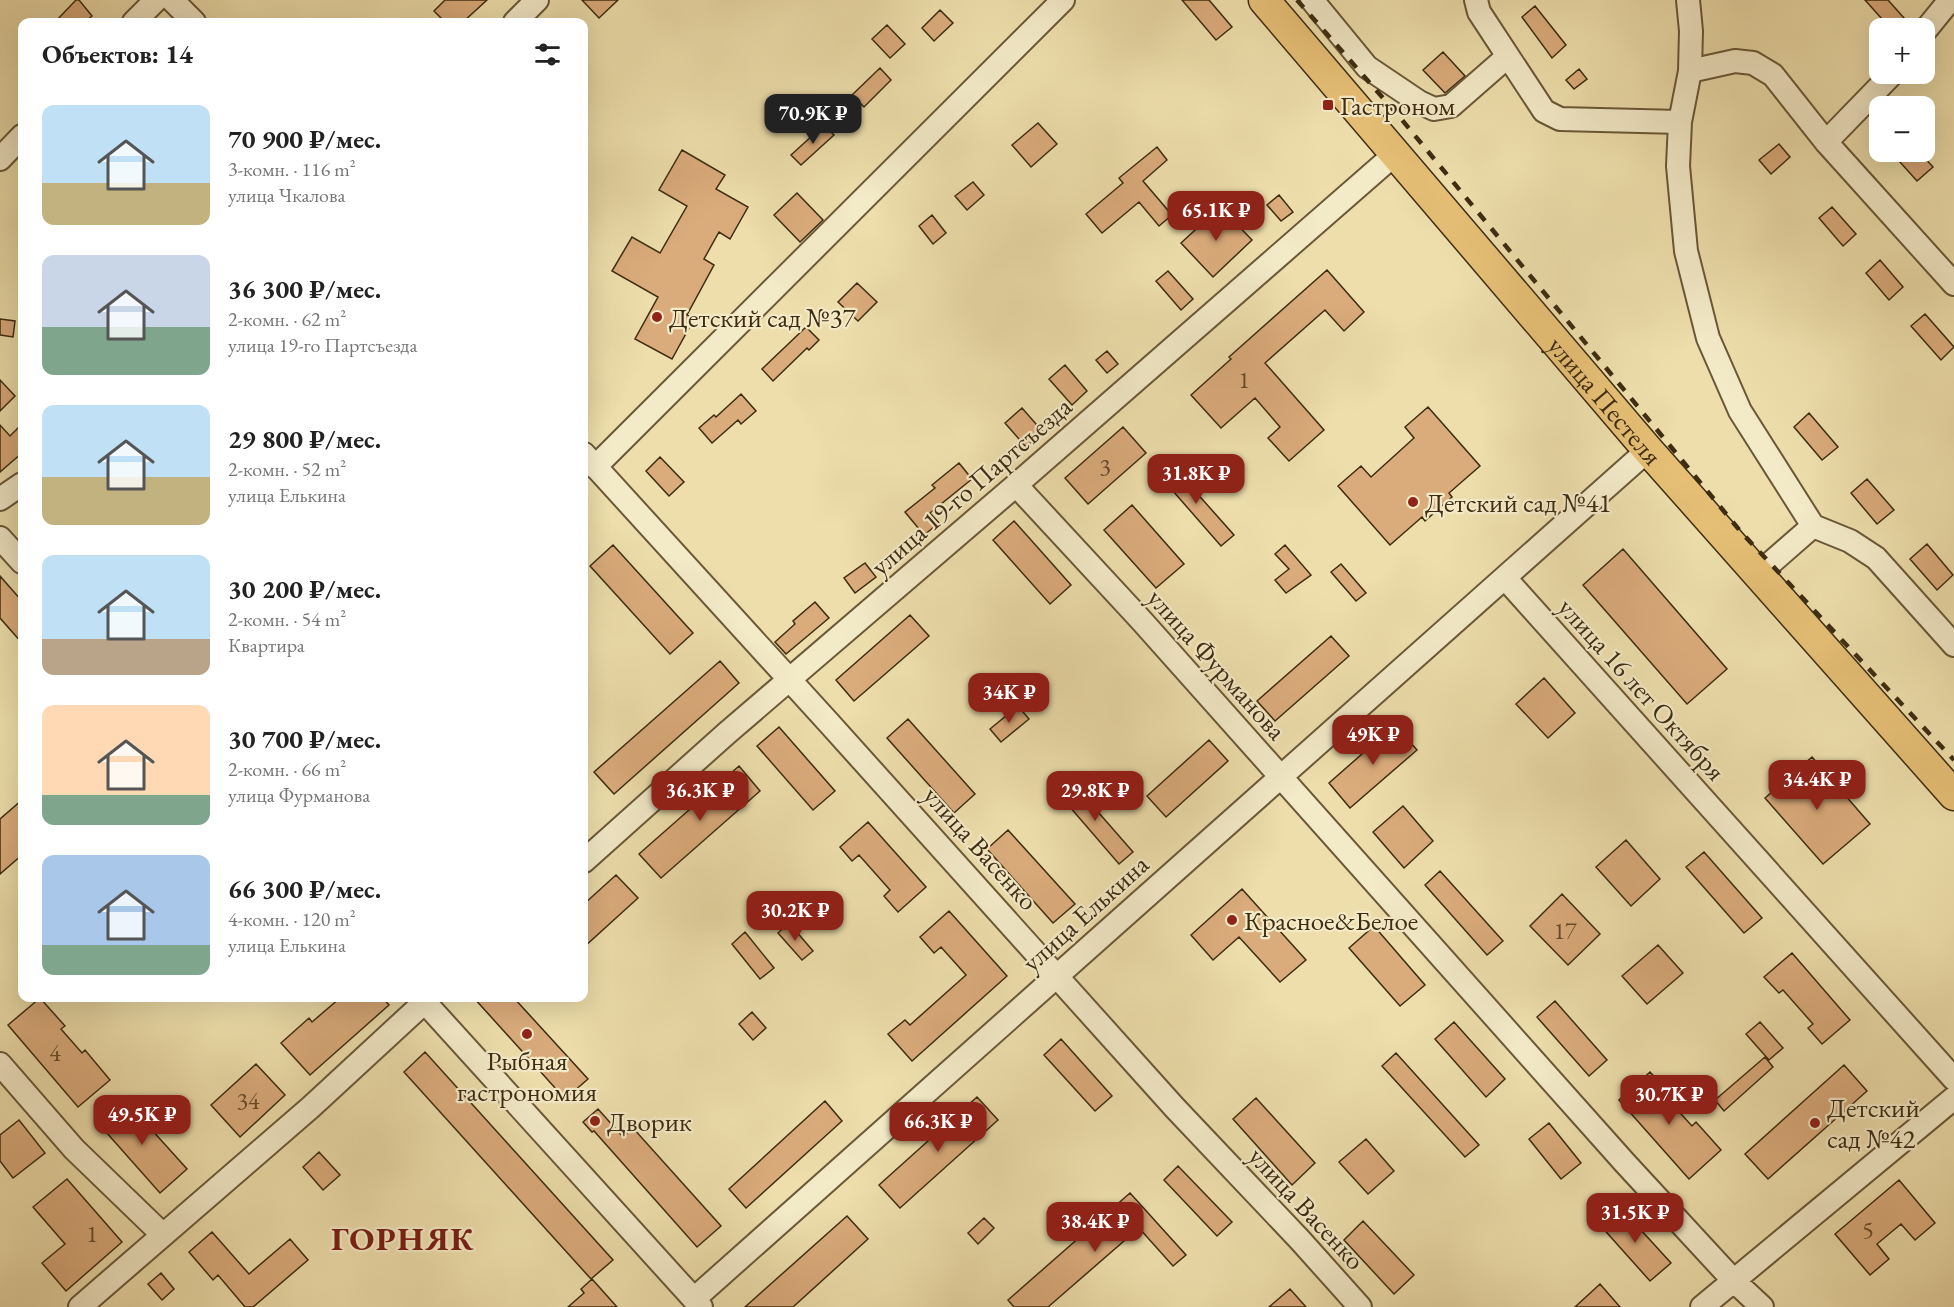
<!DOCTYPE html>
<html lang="ru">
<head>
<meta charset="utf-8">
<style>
	:root { --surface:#fff; --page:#f2f2f2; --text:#222; --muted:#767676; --accent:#8f2418 }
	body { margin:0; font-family:"EB Garamond",serif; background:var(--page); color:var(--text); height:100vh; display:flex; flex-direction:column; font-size:22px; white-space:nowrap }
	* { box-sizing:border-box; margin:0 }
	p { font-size:20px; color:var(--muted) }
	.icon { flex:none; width:33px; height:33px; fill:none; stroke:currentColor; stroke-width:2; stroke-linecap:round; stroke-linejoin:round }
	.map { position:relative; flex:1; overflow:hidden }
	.drawer { position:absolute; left:18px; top:18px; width:570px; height:984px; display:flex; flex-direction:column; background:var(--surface); border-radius:12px; box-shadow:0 6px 24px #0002 }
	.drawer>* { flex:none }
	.controls { position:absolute; left:1869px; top:18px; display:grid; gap:12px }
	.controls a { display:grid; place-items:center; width:66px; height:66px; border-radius:12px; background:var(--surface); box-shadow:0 6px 24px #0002; font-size:30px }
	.price { position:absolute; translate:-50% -51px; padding:0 14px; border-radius:12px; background:var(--accent); color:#fff; font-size:20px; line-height:39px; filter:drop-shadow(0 2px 3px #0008) }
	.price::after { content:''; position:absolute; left:50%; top:36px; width:18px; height:14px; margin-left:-9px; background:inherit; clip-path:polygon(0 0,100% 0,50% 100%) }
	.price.on { background:#222; color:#fff }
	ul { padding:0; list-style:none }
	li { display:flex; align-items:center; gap:18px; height:150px; padding:0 24px }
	li span { display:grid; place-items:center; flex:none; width:168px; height:120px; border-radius:12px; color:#555 }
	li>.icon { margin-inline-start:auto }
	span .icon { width:72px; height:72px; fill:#fffc; stroke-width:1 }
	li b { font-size:26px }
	h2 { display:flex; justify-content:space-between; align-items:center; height:72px; padding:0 24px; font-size:26px }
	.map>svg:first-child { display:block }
	.building { fill:#daab7b; stroke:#3e2c12; stroke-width:1.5 }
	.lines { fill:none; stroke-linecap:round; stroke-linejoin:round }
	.minor-casing { stroke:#6a5838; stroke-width:26 }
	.major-casing { stroke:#3e2c12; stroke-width:33 }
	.minor { stroke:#f3eac8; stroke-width:22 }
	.major { stroke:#e6bf76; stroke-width:30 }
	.rail { stroke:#3e2c12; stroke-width:4.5; stroke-dasharray:10 10; stroke-linecap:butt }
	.poi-dot { fill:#8f2418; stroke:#f3eac8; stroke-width:2 }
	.labels { text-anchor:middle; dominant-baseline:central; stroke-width:4.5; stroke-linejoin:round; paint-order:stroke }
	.number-label { font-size:24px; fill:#654c2c }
	.poi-label { font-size:27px; fill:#3e2c12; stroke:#f3eac8; text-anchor:start }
	.street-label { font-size:27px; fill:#3e2c12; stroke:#f3eac8 }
	.district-label { font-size:33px; font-weight:bold; letter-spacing:1.5px; fill:#7a1f14; stroke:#f3eac8 }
</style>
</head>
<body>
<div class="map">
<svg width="1954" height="1307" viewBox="0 0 1954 1307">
	<rect width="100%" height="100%" fill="#eddeab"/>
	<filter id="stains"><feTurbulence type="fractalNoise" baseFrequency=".00333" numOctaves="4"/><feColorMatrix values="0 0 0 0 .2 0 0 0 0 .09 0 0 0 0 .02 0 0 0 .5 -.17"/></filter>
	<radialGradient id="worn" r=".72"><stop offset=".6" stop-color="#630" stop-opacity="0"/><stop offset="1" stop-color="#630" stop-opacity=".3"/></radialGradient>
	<!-- building -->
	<path class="building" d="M76,0H79L92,16L85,22H55Z
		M445,0H487L463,22H445L434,11Z
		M582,0H618L599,18Z
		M1182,0H1209L1232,27L1216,40Z
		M1865,0H1888L1912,27L1911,28H1890Z
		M1535,6L1566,45L1552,58L1522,17Z
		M940,10L953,23L934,41L922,28Z
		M887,25L905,44L890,58L872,39Z
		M1443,52L1465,76L1445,93L1423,70Z
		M880,68L891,80L864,107L852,95Z
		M1579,69L1587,79L1574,89L1566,80Z
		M1038,123L1057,144L1031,167L1012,145Z
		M824,125L834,135L801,165L791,155Z
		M1779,144L1790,157L1771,174L1759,160Z
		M1157,147L1167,160L1143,181L1172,215L1159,226L1139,202L1102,233L1086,214L1123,183L1119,178Z
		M682,150L725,175L716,189L748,207L730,239L719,232L704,259L714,265L687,315L694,319L672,359L635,339L658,297L612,271L632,237L660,253L687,206L659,190Z
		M1891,152H1919L1933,167L1917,181Z
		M973,182L984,195L967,210L955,196Z
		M797,193L823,220L800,242L774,215Z
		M1279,195L1293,212L1281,221L1267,205Z
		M1220,207L1252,240L1213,277L1181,243Z
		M1832,207L1856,234L1843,246L1819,218Z
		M932,215L946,233L933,244L919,226Z
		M1880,260L1903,287L1889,300L1866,273Z
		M1327,270L1364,312L1344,331L1325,310L1265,363L1324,430L1289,461L1268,438L1280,427L1255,398L1221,428L1191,395L1231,359L1229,357Z
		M1168,271L1193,299L1181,310L1156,281Z
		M857,283L877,302L858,321L838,302Z
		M1925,314L1954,347L1941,360L1911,326Z
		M0,319L15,321L13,337L0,335Z
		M806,327L819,340L809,350L807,348L773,381L762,369Z
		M1107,351L1118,364L1107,373L1096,360Z
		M1065,365L1087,391L1072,405L1049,379Z
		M0,380L15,396L0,411Z
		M741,394L756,411L741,424L738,420L712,443L699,428L714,415L716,417Z
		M1428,407L1480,466L1449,493L1452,497L1425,521L1422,517L1390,545L1338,486L1361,466L1371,477L1414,438L1405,427Z
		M1022,408L1043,432L1026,447L1005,423Z
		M1809,413L1838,447L1822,460L1794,427Z
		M22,424V453L0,472V425L10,436Z
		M1123,427L1146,453L1088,504L1065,478Z
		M660,457L684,482L669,496L646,471Z
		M959,463L972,479L930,513L939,523L924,535L905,512L935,488L932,485Z
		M1171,464L1234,535L1221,546L1159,475Z
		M1867,479L1894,510L1877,524L1851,493Z
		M1132,505L1184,564L1156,588L1104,530Z
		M1014,521L1071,585L1050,604L993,540Z
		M1927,544L1953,575L1937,590L1910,559Z
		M613,545L693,633L670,654L590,566Z
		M1285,545L1311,575L1286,593L1275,580L1289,569L1275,554Z
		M1623,549L1727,669L1687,704L1583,585Z
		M865,563L876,577L855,593L844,578Z
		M1341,564L1366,593L1356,601L1331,572Z
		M0,576L22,601V643L0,618Z
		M815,602L829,618L786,654L775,642L795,624L793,621Z
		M910,615L929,636L854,701L836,680Z
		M1331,636L1349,656L1275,721L1257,701Z
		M720,661L739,683L614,794L594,772Z
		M1544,678L1575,713L1548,738L1516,704Z
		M1018,706L1029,719L1001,742L990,729Z
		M908,719L975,794L954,813L887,738Z
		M1395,725L1417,750L1350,808L1329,783Z
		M779,727L835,791L813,810L757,746Z
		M1209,740L1228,761L1166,817L1147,796Z
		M1812,757L1870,824L1823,864L1765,798Z
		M739,766L760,791L661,878L639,854Z
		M1071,781L1133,852L1119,864L1057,792Z
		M22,800V855L0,874V819Z
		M1403,806L1433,841L1404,868L1373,832Z
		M868,822L926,887L898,912L884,896L890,890L859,855L852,861L840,847Z
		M1008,830L1075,904L1053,923L987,849Z
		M1626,840L1660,879L1631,906L1596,867Z
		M1704,852L1762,918L1744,933L1686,867Z
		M1440,871L1503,941L1487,955L1425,885Z
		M616,875L638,898L584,947V904Z
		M1242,889L1306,960L1280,982L1239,937L1213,960L1191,935Z
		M1562,894L1600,934L1568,965L1530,926Z
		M949,911L1007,976L912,1061L888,1034L905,1020L910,1025L966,975L941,947L934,953L920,937Z
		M789,923L813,951L802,960L778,933Z
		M1374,926L1425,985L1400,1006L1349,948Z
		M745,932L774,968L760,979L732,944Z
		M1658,945L1683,973L1647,1004L1622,976Z
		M1792,953L1850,1020L1822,1044L1808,1028L1813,1024L1783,990L1779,993L1764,977Z
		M40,998L65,1026L61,1029L82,1053L85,1050L110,1080L78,1107L8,1025Z
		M340,998H383L389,1005L310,1075L281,1043L309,1018L312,1022Z
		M474,998H514L588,1079L565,1099Z
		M1555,1001L1607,1060L1589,1076L1537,1017Z
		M752,1012L766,1028L753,1040L739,1024Z
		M1454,1022L1505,1079L1486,1097L1435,1039Z
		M1760,1022L1783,1048L1769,1060L1746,1034Z
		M1061,1039L1112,1096L1095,1111L1044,1055Z
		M425,1052L613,1260L591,1279L404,1072Z
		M1396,1053L1479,1145L1465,1157L1382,1066Z
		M1765,1057L1773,1067L1724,1111L1715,1100Z
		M256,1064L285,1095L240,1137L211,1105Z
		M1844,1065L1867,1091L1768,1179L1745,1154Z
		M1650,1072L1675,1099L1671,1103L1692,1126L1696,1122L1721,1150L1689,1179L1619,1100Z
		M977,1097L998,1120L900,1208L879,1185Z
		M1256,1098L1315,1163L1292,1185L1233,1119Z
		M124,1099L187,1169L160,1193L98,1123Z
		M825,1101L842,1121L746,1208L729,1189Z
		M598,1109L623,1137L633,1128L721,1226L697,1247L594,1131L592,1132L583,1122Z
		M19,1120L45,1153L13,1178L0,1161V1135Z
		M1549,1123L1581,1163L1561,1179L1529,1139Z
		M1366,1139L1394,1171L1368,1194L1339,1162Z
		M319,1152L340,1175L323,1190L303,1167Z
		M1178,1166L1232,1222L1217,1236L1164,1180Z
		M67,1179L122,1242L66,1291L42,1263L65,1244L33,1207Z
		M1899,1180L1935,1223L1915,1240L1901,1224L1877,1244L1889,1259L1870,1275L1835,1234Z
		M1130,1193L1186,1255L1173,1266L1139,1228L1048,1307H1014L1008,1300Z
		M1620,1207L1671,1263L1650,1281L1600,1225Z
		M847,1216L868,1239L793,1307H745Z
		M984,1218L994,1228L978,1244L968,1233Z
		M1363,1221L1414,1275L1394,1294L1344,1240Z
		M212,1232L249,1274L290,1239L308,1260L253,1307H245L218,1275L213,1280L189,1252Z
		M161,1273L174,1289L162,1300L148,1284Z
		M592,1279L617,1307H568L584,1293L581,1289Z
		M1600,1284L1620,1307H1575Z
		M1290,1289L1306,1307H1269Z"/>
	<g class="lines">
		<!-- minor casing -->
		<g class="minor-casing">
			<path id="minor" d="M172,0L194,22
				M1312,0L1367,67L1419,102L1434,109L1451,106L1507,57
				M1476,0L1479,12L1544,111L1560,119L1680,122
				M1688,0L1691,31L1690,71L1680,122L1678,166L1686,251L1708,338L1740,411L1813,526L1850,541L1876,558L1954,645
				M134,22L156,0
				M515,22L537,0
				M1924,32L1950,0
				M1690,71L1735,61L1753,63L1773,75L1826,142L1954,284
				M1826,142L1892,74
				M0,159L22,136
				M584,454L829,723L1175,1108L1300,1240L1360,1307
				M595,467L1063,0
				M1016,485L1141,620L1625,1163L1733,1280L1762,1307
				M0,499L22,484
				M0,538L22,562
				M1758,574L1813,526
				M1505,578L1954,1079
				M584,861L727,733L1016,485L1395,154
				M421,998L701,1307
				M0,1064L74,1149L163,1235
				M694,1299L1648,450
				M80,1307L311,1107L429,998
				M1702,1307L1954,1098"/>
		</g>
		<!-- major casing -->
		<g class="major-casing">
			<g id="major">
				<path id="s1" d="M1264,0L1648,450L1954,795"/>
			</g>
		</g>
		<!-- minor -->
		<use href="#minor" class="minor"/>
		<!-- major -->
		<use href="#major" class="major"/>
		<!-- rail -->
		<path class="rail" d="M1297,0L1398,115L1741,532L1954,760"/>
	</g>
	<!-- markers -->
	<g class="poi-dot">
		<rect x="1322" y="99" width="12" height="12" rx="3"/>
		<circle cx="657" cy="317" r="6"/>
		<circle cx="1413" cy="502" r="6"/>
		<circle cx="1232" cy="920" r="6"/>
		<circle cx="527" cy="1034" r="6"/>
		<circle cx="595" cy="1121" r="6"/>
		<circle cx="1815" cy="1123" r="6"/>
	</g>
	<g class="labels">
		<!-- number labels -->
		<g class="number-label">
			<text x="1244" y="379">1</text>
			<text x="1105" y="466">3</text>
			<text x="1565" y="930">17</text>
			<text x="55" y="1052">4</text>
			<text x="248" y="1100">34</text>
			<text x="1868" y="1229">5</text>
			<text x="92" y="1233">1</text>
		</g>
		<!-- poi labels -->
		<g class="poi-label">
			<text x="1340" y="105">Гастроном</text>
			<text x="669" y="317">Детский сад №37</text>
			<text x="1425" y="502">Детский сад №41</text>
			<text x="1244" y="920">Красное&amp;Белое</text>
			<text x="527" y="1060" text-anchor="middle">Рыбная<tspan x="527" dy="31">гастрономия</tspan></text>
			<text x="1827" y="1107">Детский<tspan x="1827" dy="31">сад №42</tspan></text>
			<text x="607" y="1121">Дворик</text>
		</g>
		<!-- street labels -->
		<g class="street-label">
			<text stroke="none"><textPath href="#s1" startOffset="526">улица Пестеля</textPath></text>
			<text transform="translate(971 486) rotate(-41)">улица 19-го Партсъезда</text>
			<text transform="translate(1217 664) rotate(48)">улица Фурманова</text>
			<text transform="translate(1642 689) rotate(48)">улица 16 лет Октября</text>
			<text transform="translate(981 848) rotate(48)">улица Васенко</text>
			<text transform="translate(1085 913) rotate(-42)">улица Елькина</text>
			<text transform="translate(1307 1208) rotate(47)">улица Васенко</text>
		</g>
		<!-- district labels -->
		<g class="district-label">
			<text x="403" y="1238">ГОРНЯК</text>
		</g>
	</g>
	<rect width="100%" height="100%" filter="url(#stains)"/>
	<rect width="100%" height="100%" fill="url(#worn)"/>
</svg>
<div class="controls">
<a>+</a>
<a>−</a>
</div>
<b class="price on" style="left:813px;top:145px">70.9K ₽</b>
<b class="price" style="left:1216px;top:242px">65.1K ₽</b>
<b class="price" style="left:1196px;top:505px">31.8K ₽</b>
<b class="price" style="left:1009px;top:724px">34K ₽</b>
<b class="price" style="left:1373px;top:766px">49K ₽</b>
<b class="price" style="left:1817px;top:811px">34.4K ₽</b>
<b class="price" style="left:700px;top:822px">36.3K ₽</b>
<b class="price" style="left:1095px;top:822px">29.8K ₽</b>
<b class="price" style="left:795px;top:942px">30.2K ₽</b>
<b class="price" style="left:1669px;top:1126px">30.7K ₽</b>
<b class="price" style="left:142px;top:1146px">49.5K ₽</b>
<b class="price" style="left:938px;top:1153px">66.3K ₽</b>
<b class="price" style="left:1635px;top:1244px">31.5K ₽</b>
<b class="price" style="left:1095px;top:1253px">38.4K ₽</b>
<section class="drawer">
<h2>Объектов: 14<svg class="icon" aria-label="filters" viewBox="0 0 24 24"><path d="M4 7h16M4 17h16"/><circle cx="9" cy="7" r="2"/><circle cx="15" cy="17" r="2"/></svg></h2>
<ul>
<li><span style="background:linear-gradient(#bfe0f5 65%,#c2b280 0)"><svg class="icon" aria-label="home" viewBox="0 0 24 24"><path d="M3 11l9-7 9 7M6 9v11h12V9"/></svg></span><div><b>70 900 ₽/мес.</b><p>3-комн. · 116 m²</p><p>улица Чкалова</p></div></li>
<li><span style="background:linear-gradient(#c9d6e8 60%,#7fa58c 0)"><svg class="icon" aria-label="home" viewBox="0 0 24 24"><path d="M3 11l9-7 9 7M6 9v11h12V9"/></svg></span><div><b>36 300 ₽/мес.</b><p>2-комн. · 62 m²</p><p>улица 19-го Партсъезда</p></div></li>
<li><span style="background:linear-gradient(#bfe0f5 60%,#c2b280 0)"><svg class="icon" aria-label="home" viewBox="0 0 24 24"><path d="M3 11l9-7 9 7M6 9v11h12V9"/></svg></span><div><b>29 800 ₽/мес.</b><p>2-комн. · 52 m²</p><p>улица Елькина</p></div></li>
<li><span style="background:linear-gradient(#bfe0f5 70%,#b9a48a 0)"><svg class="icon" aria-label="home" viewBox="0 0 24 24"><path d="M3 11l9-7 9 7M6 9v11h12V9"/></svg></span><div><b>30 200 ₽/мес.</b><p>2-комн. · 54 m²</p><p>Квартира</p></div></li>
<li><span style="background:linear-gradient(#ffd9b3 75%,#7fa58c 0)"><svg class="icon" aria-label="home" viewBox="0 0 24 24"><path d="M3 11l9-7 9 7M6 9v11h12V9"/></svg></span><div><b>30 700 ₽/мес.</b><p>2-комн. · 66 m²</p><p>улица Фурманова</p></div></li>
<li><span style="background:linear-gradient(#a9c7e8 75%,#7fa58c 0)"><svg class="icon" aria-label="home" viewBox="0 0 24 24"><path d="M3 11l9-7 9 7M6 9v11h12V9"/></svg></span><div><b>66 300 ₽/мес.</b><p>4-комн. · 120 m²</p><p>улица Елькина</p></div></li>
</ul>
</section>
</div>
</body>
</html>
